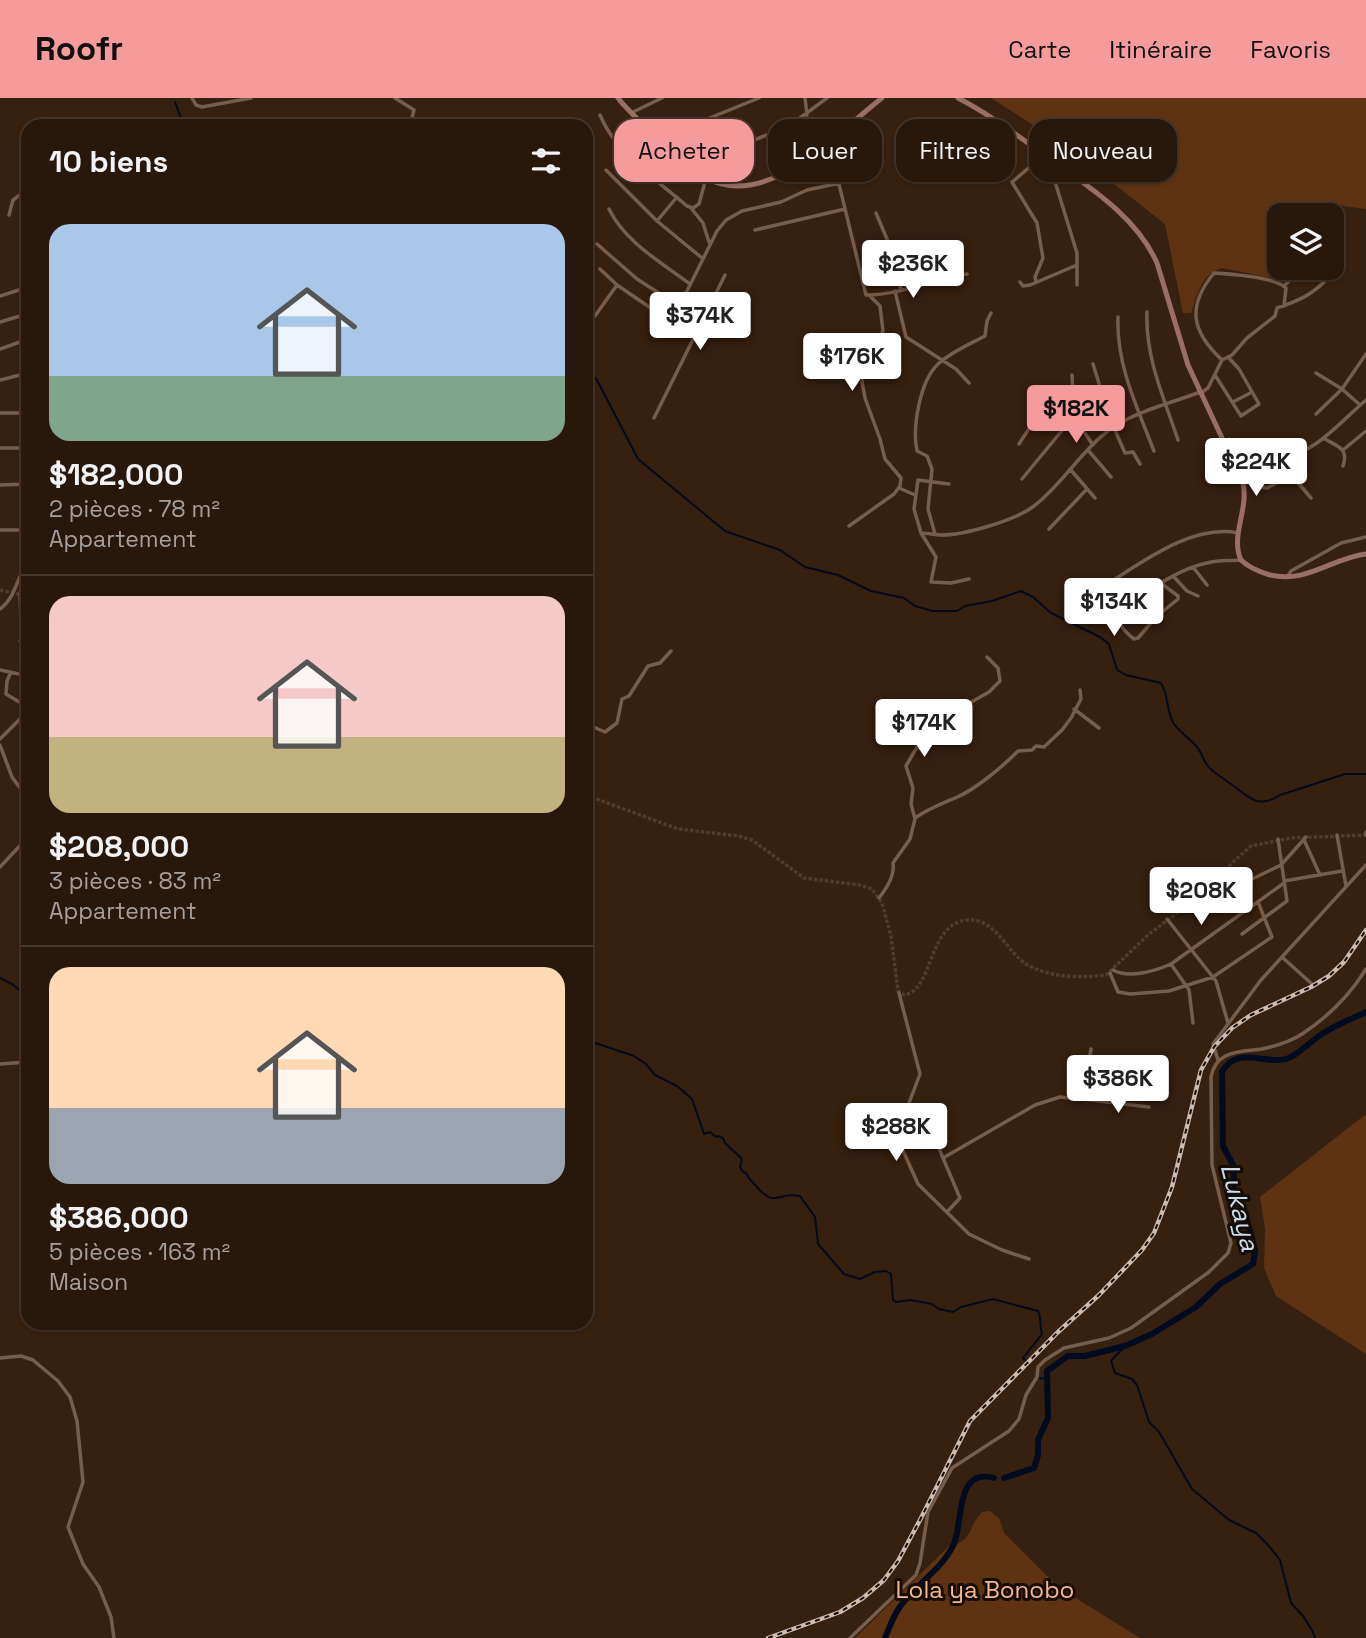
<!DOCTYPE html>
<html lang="fr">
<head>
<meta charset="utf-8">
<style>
	:root { --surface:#28180c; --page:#302115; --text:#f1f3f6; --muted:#a5a09d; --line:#44372d; --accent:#f59b9b }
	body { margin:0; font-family:"Space Grotesk",sans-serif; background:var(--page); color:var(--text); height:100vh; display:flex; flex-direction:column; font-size:26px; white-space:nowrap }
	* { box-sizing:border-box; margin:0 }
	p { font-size:23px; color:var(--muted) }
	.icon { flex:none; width:38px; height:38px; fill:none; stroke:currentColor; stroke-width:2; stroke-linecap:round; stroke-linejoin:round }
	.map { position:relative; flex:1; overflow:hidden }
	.sheet { position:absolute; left:21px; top:21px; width:572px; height:1211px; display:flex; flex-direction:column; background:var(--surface); border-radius:21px; box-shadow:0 2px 5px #0004,0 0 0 2px var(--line) }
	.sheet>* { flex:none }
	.hud { position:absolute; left:614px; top:21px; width:646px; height:63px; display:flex; gap:14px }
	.fabs { position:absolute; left:1267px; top:105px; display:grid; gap:14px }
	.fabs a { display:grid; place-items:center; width:77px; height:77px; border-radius:14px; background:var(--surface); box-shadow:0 2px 5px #0004,0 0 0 2px var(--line); font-size:35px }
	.price { position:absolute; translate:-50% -60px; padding:0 16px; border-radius:7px; background:#fff; color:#222; font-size:23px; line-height:46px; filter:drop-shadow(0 2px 4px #0008) }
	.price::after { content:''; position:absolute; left:50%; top:42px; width:21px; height:16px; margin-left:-10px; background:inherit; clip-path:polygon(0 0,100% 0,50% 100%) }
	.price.current { background:var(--accent); color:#111 }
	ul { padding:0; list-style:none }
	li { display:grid; align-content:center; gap:14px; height:371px; padding:0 28px }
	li+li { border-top:2px solid var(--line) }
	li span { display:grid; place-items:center; height:217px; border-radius:21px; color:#555 }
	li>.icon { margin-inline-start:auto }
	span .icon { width:126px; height:126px; fill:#fffc; stroke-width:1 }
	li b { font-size:30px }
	h2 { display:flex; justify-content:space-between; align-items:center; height:84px; padding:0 28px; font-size:30px }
	.chip { padding:0 24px; border-radius:21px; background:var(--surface); box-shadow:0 2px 5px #0004,0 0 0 2px var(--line); font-size:24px; line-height:63px }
	.chip.current { background:var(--accent); color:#111 }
	header { display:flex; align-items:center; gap:42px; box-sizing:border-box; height:98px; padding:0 35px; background:var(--accent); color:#111 }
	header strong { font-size:33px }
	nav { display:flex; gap:38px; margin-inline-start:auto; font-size:24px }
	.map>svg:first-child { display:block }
	.green { fill:#5f3311 }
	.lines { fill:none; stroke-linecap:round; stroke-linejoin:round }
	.stream { stroke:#000b20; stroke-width:2 }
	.river { stroke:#000b20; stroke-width:6 }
	.street-tunnel { stroke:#503b2c; stroke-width:3.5; stroke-dasharray:3.5 2; stroke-linecap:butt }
	.street { stroke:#775d4b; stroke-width:3.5 }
	.secondary { stroke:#9a6f63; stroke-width:5 }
	.rail-casing { stroke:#cbbbb0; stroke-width:4.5 }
	.rail { stroke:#160c06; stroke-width:2; stroke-dasharray:5; stroke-linecap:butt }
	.labels { text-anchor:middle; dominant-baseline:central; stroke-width:6; stroke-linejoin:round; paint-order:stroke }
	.park-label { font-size:24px; fill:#f7b68b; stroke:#160c06 }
	.water-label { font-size:26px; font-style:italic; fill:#cbdbee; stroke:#160c06 }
</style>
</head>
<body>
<header>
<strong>Roofr</strong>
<nav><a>Carte</a><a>Itinéraire</a><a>Favoris</a></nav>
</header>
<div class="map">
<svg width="1366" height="1540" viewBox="0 0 1366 1540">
	<rect width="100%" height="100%" fill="#362010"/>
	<!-- green -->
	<path class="green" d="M991,0H1366V111L1336,107L1332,117H1279V170H1297L1286,183L1222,170C1201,176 1198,196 1191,215H1183L1165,126L1063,46Z
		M1366,1016V1256L1276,1198L1264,1170L1265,1131L1260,1099Z
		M990,1413L999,1420L1004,1435L1058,1489L1140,1540H855L949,1448C975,1442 966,1431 982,1414Z"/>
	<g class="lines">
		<!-- stream -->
		<path class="stream" d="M175,4L184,28
			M228,28L242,24L253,28
			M586,270L597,282L638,361L725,433L780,452L805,469L838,477L871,493L904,500L915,508L933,513H957L965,508L992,503L1021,493L1033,499L1051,515L1100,539L1109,546L1117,572L1126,577L1161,585C1169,598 1166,613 1174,626C1180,634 1190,641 1197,649C1202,655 1203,662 1207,667C1213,675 1221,678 1228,684C1247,696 1256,713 1280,697L1345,676H1366
			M0,880L12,886L28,899
			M586,942L634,958L646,966L655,977L677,988L692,1001L704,1036L710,1034L716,1039L718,1038L723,1040L725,1045L742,1061L740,1069L743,1074L746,1075C749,1082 752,1084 757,1089C776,1111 777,1093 800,1098L815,1119L818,1146L844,1176L860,1181L875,1174L886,1173L891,1176L893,1202L896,1204L910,1202L932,1206L939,1211L953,1214L961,1209L993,1201L1038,1213C1042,1221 1039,1227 1042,1236L1023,1260L1026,1263
			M1125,1248L1111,1263L1115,1275L1132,1281L1137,1287L1149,1324L1159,1334L1192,1391L1229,1422L1256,1435L1269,1448L1280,1462L1291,1505L1303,1518L1312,1532L1315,1540
			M1039,1280L1047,1281"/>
		<!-- river -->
		<path class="river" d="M1004,1380L1034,1370L1038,1357V1342L1048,1320L1047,1273L1068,1258H1085L1125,1248L1152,1236L1196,1209L1220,1186L1253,1166L1255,1152L1245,1115L1233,1098L1234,1069L1223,1048L1222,974C1236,947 1266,967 1286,961C1296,959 1312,942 1322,936C1336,927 1351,921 1366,914
			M885,1540C889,1530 893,1519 899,1510C914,1488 941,1472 953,1448C964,1427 954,1368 994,1380"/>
		<!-- street-tunnel -->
		<path class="street-tunnel" d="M0,492L28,498
			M586,697L678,731L739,738L752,742L804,780L860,787L872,791L882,805L891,838L898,893L904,897C934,893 927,826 967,822C995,819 1007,854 1026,866C1049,880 1081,880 1106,877L1148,837L1211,789L1234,763L1251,748L1291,740L1366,737"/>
		<!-- street -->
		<path class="street" d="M192,0L196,7L202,9L251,0
			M395,0L414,12L410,28
			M805,0L807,17
			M631,15L662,0
			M600,17C616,56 656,81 687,108L693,110L699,106L706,80
			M664,45L690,28L759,0
			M829,45L866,197C901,197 934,181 967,176
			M1048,61L1077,155V187
			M689,68L789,28L827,0
			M606,72L657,123L702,160
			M691,110L703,125L709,144
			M609,111C625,144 662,165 690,186
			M876,115L892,153L901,192
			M9,117L13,102L28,91
			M657,123L677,99
			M755,132L845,111
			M597,146L637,181L679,208
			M895,163H930L941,180
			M600,171L617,187L664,219L671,218L684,199L717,133L726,122L742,113L781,104L807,92L840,85
			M1036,183L1035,179L1043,160L1037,125L1012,84L1044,57
			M1020,184L1023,188L1030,187L1077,167
			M1284,188L1302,170
			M895,193L906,239L956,271L969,285
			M0,198L28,189
			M684,199L707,210
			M1147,214C1145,259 1164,300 1178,342
			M586,218H595L617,187
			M1118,219C1116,266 1137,309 1154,353
			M0,224L20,218L28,211
			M0,251L28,241
			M1222,262C1192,234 1186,209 1214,175C1231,176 1275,179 1286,190L1284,208
			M1093,266L1110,321L1125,355L1133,354L1140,366
			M1072,277L1074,319L1093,347
			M1215,277L1241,318L1259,306L1239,271L1228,259
			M0,282L28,275
			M1201,295L1208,290L1222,262L1232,257L1247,240L1275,218L1277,210C1298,203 1312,197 1327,181
			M1233,304L1252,294
			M1360,307L1342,291L1366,256
			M0,315H28
			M1316,316L1342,291L1316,275
			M654,320L725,177
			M1325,341C1338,349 1349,350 1343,368
			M1224,344L1229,341L1262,389L1267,390L1284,381L1294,380L1311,400
			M1019,346L1032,326L1046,317L1073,310
			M0,350H28
			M1088,352L1111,379
			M1343,352L1366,333
			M1241,360C1254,357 1267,363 1280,361C1317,354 1339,325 1366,302
			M1070,371L1095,400
			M1022,381L1064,330L1075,322
			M949,386L918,382L914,411L921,435L936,459L931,484L951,485L969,481
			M0,387L28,386
			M899,390L915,397
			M849,428L894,396L900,388L901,380L885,361L880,341L865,300L862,284L866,267L883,233L880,208L870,198
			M1049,431L1087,391
			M0,432H28
			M921,435C928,435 935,437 942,437C965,437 1016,422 1034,408C1064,385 1083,349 1115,328C1140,312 1172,305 1200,294
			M935,436L928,411L932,371L927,358L917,353C912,329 920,283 938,266C951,254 970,246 985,238L987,223L991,215
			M1193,469L1207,487
			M1288,478L1291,473L1341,445L1366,439
			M1174,479L1187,493L1198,498
			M1109,485C1145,462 1194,426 1238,435
			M1162,486L1178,498V501L1156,519L1138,540L1134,541C1125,534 1116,524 1118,513C1145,496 1176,471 1207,465C1218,462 1230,463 1241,462
			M20,496L23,576
			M0,511C16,500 16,479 28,465
			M20,543H28
			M0,572L28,578
			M11,574L7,583L6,596L26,608L24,617L28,622
			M1074,611L1099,630
			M586,626L605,634L617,625L622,601L629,598L648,568L660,565L671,553
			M0,641L24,617
			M0,647L12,679L28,701
			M915,720C928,711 941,706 955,700C975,692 1002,669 1018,653L1032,652L1036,648L1044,649L1062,632L1071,620L1081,601L1080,592
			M1337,737L1346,788
			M1366,737V734
			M1304,742L1320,777
			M0,769L28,739
			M1250,782L1281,767L1306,739
			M1284,783L1342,773
			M879,800C887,790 895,777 893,765L910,741L915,721L911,706L913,690L906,668L917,649L919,650L959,611L989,594L1000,583L998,570L987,559
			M1167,821L1216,883L1228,925
			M1242,836L1287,803L1278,741
			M1283,860L1312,886
			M1171,866L1189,892L1193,925
			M1113,872C1129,881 1155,873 1171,866L1284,785
			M1110,875L1118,894L1130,896L1169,893L1213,879L1272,839L1258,804
			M899,895L920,976L898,1034L900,1046L918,1086L969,1136L1002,1152L1029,1161
			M1218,962L1213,946L1261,882L1366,767
			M0,966L28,964
			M1090,1002L1149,1009
			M906,1014L924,1033L935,1040L943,1060
			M947,1114L960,1100L943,1060L1035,1007L1060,999L1090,1002L1087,976L1091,951
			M0,1260L21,1258L33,1262L58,1283L70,1299L77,1323L83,1384L68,1429L83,1466L99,1489L111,1519L114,1540
			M850,1540L916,1477L920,1465L928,1414L952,1370L1009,1333L1019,1321L1026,1297L1037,1279L1038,1269L1045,1262L1064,1250L1109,1240L1131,1230L1209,1174L1228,1155L1231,1145L1212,1067L1211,979C1216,952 1240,954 1262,951C1276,948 1290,944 1302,936C1328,919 1350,897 1366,871"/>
		<!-- secondary -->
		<path class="secondary" d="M618,0C631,17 648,30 664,45C677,57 690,71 706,80C769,113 836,35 882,0
			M958,0C991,17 1019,39 1049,60C1089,89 1136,118 1157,165L1188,267L1243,385C1249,411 1230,438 1241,462C1249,470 1260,474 1270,477C1306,486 1332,460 1366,456"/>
		<!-- rail casing -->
		<g class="rail-casing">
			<path id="rail" d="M768,1540L840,1514L863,1500L884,1482L898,1463L920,1422L970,1323L1058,1234L1099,1197L1142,1152L1154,1135L1172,1089L1201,972L1214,949L1232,930L1251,917L1311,889L1329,878L1344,864L1366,832"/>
		</g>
		<!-- rail -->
		<use href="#rail" class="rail"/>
	</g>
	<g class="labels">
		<!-- park labels -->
		<g class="park-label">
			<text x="985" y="1491">Lola ya Bonobo</text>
		</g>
		<!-- water labels -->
		<g class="water-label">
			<text transform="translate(1240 1109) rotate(76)">Lukaya</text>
		</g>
	</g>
</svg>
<div class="fabs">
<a><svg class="icon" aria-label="layers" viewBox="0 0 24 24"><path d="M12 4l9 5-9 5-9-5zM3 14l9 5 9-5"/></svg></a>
</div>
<b class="price" style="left:913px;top:202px">$236K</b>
<b class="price" style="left:700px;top:254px">$374K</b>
<b class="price" style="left:852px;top:295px">$176K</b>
<b class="price current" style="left:1076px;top:347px">$182K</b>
<b class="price" style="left:1256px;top:400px">$224K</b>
<b class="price" style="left:1114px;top:540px">$134K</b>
<b class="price" style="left:924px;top:661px">$174K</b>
<b class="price" style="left:1201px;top:829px">$208K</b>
<b class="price" style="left:1118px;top:1017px">$386K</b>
<b class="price" style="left:896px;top:1065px">$288K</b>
<div class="hud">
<a class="chip current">Acheter</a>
<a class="chip">Louer</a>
<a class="chip">Filtres</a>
<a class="chip">Nouveau</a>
</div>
<section class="sheet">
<h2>10 biens<svg class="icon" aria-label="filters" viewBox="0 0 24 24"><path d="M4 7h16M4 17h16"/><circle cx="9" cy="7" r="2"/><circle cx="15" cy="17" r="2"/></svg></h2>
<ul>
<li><span style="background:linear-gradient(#a9c7e8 70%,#7fa58c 0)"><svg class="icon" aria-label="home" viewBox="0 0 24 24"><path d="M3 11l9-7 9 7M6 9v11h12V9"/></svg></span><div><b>$182,000</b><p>2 pièces · 78 m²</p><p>Appartement</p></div></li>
<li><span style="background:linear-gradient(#f6c9c9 65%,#c2b280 0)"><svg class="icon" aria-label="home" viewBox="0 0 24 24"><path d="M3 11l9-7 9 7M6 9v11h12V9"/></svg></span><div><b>$208,000</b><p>3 pièces · 83 m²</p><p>Appartement</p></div></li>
<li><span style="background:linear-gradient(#ffd9b3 65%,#9aa5b1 0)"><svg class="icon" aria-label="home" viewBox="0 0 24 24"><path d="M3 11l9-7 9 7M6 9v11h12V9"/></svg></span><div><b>$386,000</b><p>5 pièces · 163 m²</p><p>Maison</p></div></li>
</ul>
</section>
</div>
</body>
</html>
